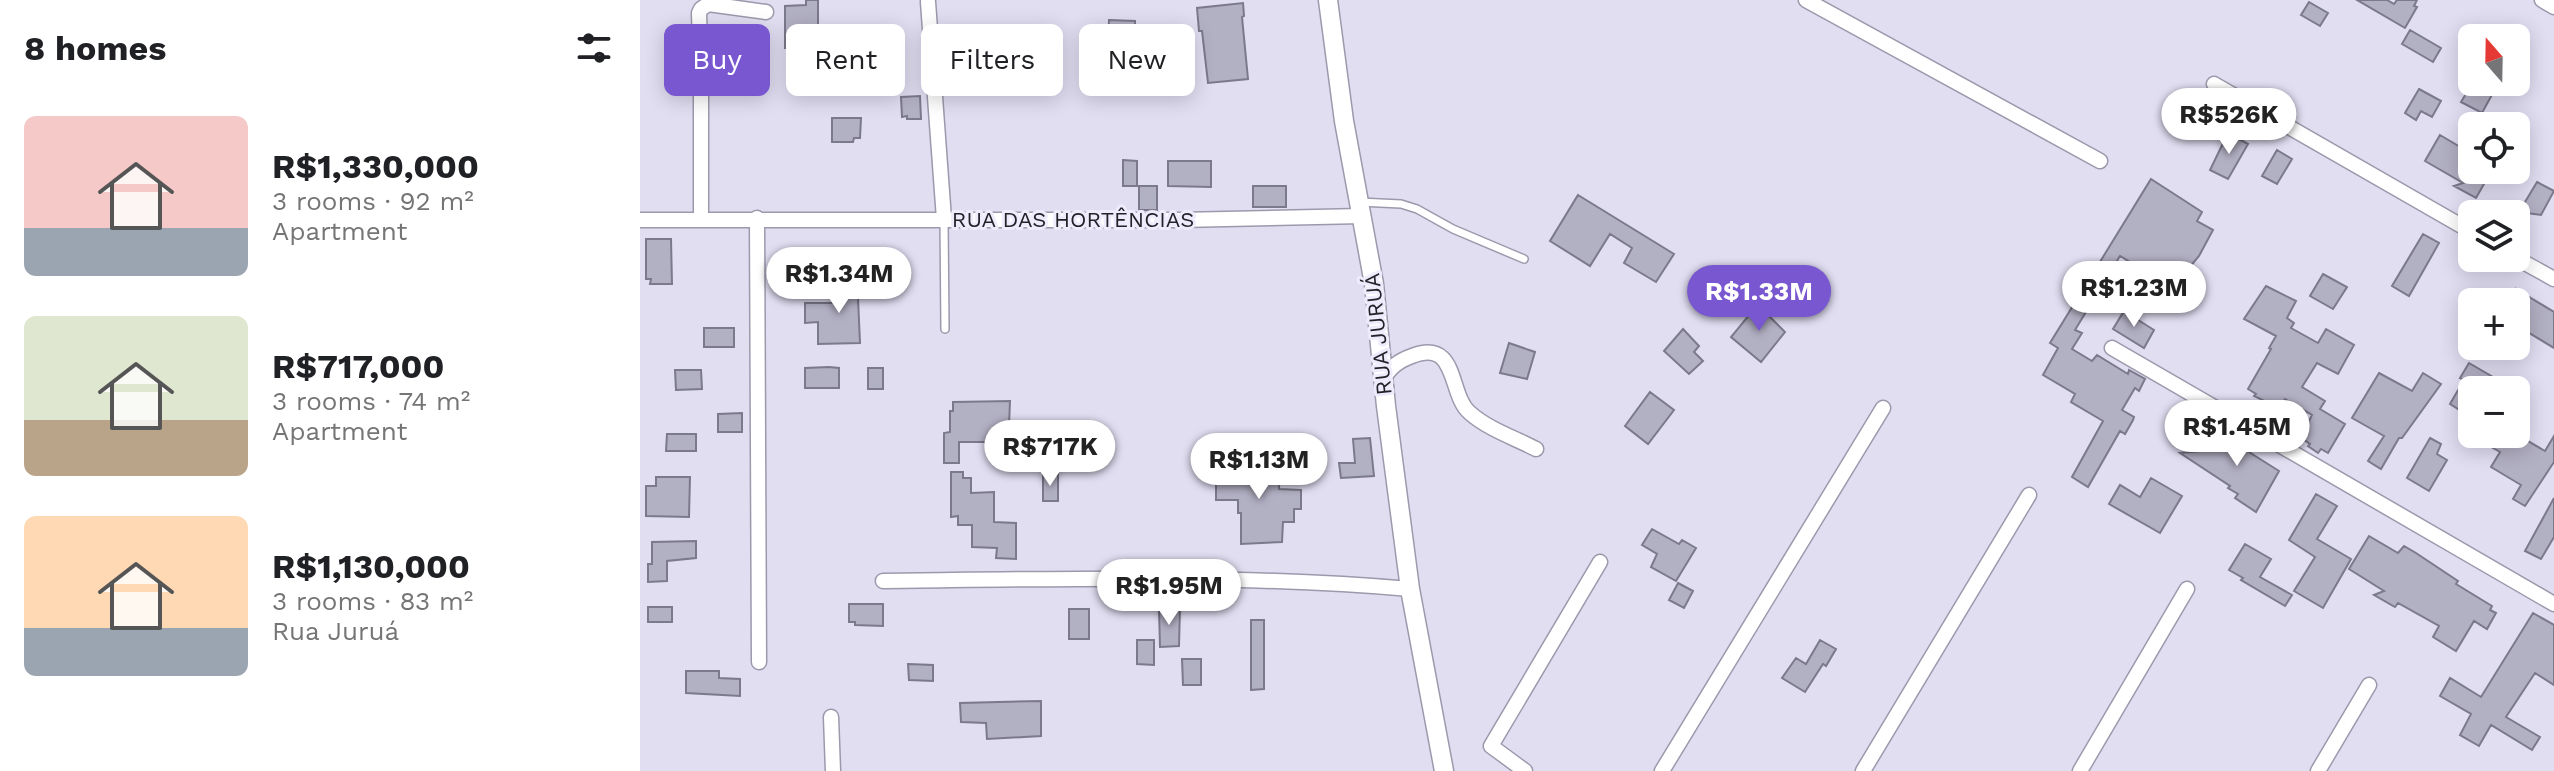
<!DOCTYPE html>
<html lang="en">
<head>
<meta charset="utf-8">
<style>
	:root { --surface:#fff; --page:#f6f6f6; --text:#202124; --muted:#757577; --accent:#7857d1 }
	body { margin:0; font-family:"Work Sans",sans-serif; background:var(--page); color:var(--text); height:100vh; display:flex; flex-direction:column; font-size:30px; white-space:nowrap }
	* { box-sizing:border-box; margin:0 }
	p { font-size:26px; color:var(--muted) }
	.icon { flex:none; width:44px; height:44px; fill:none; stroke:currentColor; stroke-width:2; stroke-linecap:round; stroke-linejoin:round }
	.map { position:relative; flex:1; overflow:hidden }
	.panel { display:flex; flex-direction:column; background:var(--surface); width:640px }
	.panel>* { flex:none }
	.guide { position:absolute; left:24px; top:24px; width:760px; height:72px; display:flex; gap:16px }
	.needle { width:52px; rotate:340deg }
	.buttons { position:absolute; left:1818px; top:24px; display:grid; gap:16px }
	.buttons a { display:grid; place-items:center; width:72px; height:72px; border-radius:12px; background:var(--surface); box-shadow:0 4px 20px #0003; font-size:40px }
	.price { position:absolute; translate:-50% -68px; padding:0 18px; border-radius:28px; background:#fff; color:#222; font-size:26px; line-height:52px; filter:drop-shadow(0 2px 4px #0008) }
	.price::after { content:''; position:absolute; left:50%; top:48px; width:24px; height:18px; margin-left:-12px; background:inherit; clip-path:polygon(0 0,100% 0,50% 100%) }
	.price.current { background:var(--accent); color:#fff }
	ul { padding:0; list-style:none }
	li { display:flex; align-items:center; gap:24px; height:200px; padding:0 24px }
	li span { display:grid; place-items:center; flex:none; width:224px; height:160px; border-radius:12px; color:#555 }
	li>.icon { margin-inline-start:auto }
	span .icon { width:96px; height:96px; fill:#fffc; stroke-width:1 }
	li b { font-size:34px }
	h2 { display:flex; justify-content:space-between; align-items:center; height:96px; padding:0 24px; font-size:34px }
	.pill { padding:0 28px; border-radius:12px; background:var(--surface); box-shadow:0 4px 20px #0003; font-size:28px; line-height:72px }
	.pill.current { background:var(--accent); color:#fff }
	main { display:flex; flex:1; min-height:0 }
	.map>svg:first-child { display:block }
	.building { fill:#b2b0c3; stroke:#7b798b; stroke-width:2 }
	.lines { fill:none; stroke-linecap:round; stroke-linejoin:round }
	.service-casing { stroke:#9c99ac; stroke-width:10 }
	.minor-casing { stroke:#9c99ac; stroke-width:17 }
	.tertiary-casing { stroke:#9c99ac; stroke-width:21 }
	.service { stroke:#fff; stroke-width:7 }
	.minor { stroke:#fff; stroke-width:14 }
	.tertiary { stroke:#fff; stroke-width:18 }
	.labels { text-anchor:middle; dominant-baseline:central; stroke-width:6; stroke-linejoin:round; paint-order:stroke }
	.street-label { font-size:22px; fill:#232229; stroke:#eeecfc }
</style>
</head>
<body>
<main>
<section class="panel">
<h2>8 homes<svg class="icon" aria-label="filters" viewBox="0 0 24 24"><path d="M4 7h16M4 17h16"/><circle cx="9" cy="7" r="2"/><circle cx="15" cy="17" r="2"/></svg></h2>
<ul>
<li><span style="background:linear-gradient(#f6c9c9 70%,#9aa5b1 0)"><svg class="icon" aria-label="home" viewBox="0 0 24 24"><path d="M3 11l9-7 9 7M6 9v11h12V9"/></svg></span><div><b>R$1,330,000</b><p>3 rooms · 92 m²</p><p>Apartment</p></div></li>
<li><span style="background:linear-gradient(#dfe7d0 65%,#b9a48a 0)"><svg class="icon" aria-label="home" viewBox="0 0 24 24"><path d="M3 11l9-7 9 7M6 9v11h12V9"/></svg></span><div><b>R$717,000</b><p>3 rooms · 74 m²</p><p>Apartment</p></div></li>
<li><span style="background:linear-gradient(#ffd9b3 70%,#9aa5b1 0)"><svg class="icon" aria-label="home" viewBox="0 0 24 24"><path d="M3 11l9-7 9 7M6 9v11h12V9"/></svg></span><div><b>R$1,130,000</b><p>3 rooms · 83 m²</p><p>Rua Juruá</p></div></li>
</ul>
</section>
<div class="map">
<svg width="1914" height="771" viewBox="0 0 1914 771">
	<rect width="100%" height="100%" fill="#e1def2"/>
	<!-- building -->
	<path class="building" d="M166,0H178V48H145V6L166,5Z
		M1717,0H1747L1754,4L1757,0H1777L1774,6L1777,7L1765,28Z
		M1669,2L1688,13L1680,26L1661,15Z
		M603,3L604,16L602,17L608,79L568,83L562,31H559L557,8Z
		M469,20L495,21V37H483L482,45L468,44Z
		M1770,30L1801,48L1793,62L1762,44Z
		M327,35H358V56H327Z
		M207,53H229L230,71H208Z
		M1833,82H1839L1854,91L1842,113L1821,102Z
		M1779,89L1801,101L1792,117L1781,111L1776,120L1765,113Z
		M280,96L281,119H267V116L262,117L261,97Z
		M192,118H221L220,138H214L213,142H192Z
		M1588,133L1608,144L1588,179L1570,170Z
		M1800,135L1832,154V170H1852L1836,198L1814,186L1823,183L1785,161Z
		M1637,150L1652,159L1637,184L1622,176Z
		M483,160L497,161V186H483Z
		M528,161H571V187L528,186Z
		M1511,179L1562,212L1557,221L1573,230L1559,256L1549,268L1547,267L1530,295L1503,279L1506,272L1480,256L1435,330L1442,333L1432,349L1452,361L1457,355L1488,374L1489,370L1505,379L1499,391L1495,388L1482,410L1494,417L1493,420L1485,434L1480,431L1448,487L1432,477L1463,421L1431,402L1435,394L1403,375L1418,348L1410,343Z
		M1897,182L1914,191L1901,215L1879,212Z
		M499,186H517V210H499Z
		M613,186H646V207H613Z
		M938,195L1034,254L1016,282L984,263L992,248L970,234L950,266L910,241Z
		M1783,234L1799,243L1769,296L1752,286Z
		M6,239H31L32,284H10L11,279H6Z
		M1683,274L1707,287L1693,309L1670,296Z
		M230,281V298H218L220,343L178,344V322L165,323V303H199L200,282Z
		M1626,286L1656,301L1647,318L1654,323L1651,328L1678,343L1686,329L1714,345L1698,374L1677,363L1662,387L1685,401L1680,409L1705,424L1688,453L1681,449L1678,453L1668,446L1670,444L1661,438L1672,415L1645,399L1642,403L1638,401L1635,406L1614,396L1616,394L1608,389L1631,349L1629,348L1636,336L1604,319Z
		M1876,289L1914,312V348L1876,325Z
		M1119,303L1130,312L1128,315L1145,332L1121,362L1091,337Z
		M1484,311L1514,330L1504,348L1473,329Z
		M64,328H94V347H64Z
		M1043,329L1059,346L1054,352L1063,361L1049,374L1024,351Z
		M869,343L895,352L887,379L860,373Z
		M1829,363L1860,381L1855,390H1832V418L1810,404L1824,380L1820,378Z
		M189,367L199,368V388H165V368Z
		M228,368H243V389H228Z
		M35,370H61L62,389L36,390Z
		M1739,373L1772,391L1783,373L1801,384L1762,438H1759L1741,469L1728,461L1744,436L1712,418Z
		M1010,392L1034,410L1008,444L985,426Z
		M370,401L369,426H362V442H319V463H304V433L310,432V411H313V402Z
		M102,413V432H78V414Z
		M1583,428L1613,446L1609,452L1639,471L1616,512L1595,498L1598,494L1588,488L1590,486L1540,453L1571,450Z
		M27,434H56V451H26Z
		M1828,434H1876L1905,451L1914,436V462L1885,506L1873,499L1881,485L1851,467L1860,452Z
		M730,438L734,476L701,478L699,463H715L713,439Z
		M1790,438L1801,444L1797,454L1807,460L1789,491L1767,478Z
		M585,463L598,464V472L621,463H640L639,489L661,490V509H654V522H643L642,542L601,544V513H598V500H576V469H585Z
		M311,472H323V478H331V493L354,492V522L376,523V559L356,558L357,548L332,547V525H318V516L311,517Z
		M403,474H418V501H403Z
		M16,477H50L49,517L6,516V486H16Z
		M1511,478L1542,496L1520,533L1469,504L1480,485L1500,497Z
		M1676,494L1697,506L1677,539L1711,559L1683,608L1654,591L1675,557L1649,540Z
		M1914,498V537L1901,559L1885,551Z
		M1012,529L1039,544L1042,540L1056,548L1036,581L1011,567L1017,554L1002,545Z
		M1729,536L1758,553L1764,546L1776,553L1818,581L1816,584L1852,606L1850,610L1856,613L1847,629L1834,621L1816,651L1793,637L1799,626L1758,603L1755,607L1734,595L1744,591L1709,569Z
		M56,541V558L27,561V581L8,582V564H12V542Z
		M1605,544L1631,559L1620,577L1652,595L1645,606L1601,580L1603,578L1589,570Z
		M1038,583L1053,591L1044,608L1029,600Z
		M209,604H243V626L215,625V622H209Z
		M8,607H32V622H8Z
		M540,607L539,646L520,647L519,608Z
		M429,609H449V639H429Z
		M1893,613L1914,625V685L1895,673L1866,717L1900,737L1892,750L1851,725L1839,746L1820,735L1831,714L1800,696L1810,678L1841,697Z
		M611,620H624V689L611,690Z
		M497,640H514V665L497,664Z
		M1180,640L1196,649L1186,666L1183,664L1165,692L1142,678L1156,658L1166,664Z
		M542,659H561V685H543Z
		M268,664L293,665V681L269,680Z
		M46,671H79V678L100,679V696L46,693Z
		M401,701V736L347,739L346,723L321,722L320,703Z"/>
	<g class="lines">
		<!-- service casing -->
		<g class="service-casing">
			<path id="service" d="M719,202L761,204L777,209L813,229L884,259
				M304,219L305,329"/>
		</g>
		<!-- minor casing -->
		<g class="minor-casing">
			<path id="minor" d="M1166,0L1460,161
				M1902,0L1914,7
				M288,2L304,219
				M1574,84L1832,232
				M117,218L119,662
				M61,219V80L59,13L61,9L68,4L126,12
				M0,220H540L722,216
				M1876,258L1914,279
				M1472,348L1914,604
				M743,379C751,367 758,361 772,356C819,338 808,395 830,413C848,429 875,438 896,449
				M243,581C419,579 595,574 770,589
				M191,717L193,771
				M885,771L851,746L960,562
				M1022,771L1243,408
				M1223,771L1389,495
				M1440,771L1547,589
				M1678,771L1729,685"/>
		</g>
		<!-- tertiary casing -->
		<g class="tertiary-casing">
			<path id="tertiary" d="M688,0L704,121L734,284L746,406L770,589L804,771"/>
		</g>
		<!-- service -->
		<use href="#service" class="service"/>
		<!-- minor -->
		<use href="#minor" class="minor"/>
		<!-- tertiary -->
		<use href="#tertiary" class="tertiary"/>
	</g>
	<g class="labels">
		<!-- street labels -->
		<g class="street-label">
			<text x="433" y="219">RUA DAS HORTÊNCIAS</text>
			<text transform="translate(738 334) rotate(-96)">RUA JURUÁ</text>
		</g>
	</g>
</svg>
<div class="buttons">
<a><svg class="needle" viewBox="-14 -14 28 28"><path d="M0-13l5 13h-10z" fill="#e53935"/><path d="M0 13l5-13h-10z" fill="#757577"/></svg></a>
<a><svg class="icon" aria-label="locate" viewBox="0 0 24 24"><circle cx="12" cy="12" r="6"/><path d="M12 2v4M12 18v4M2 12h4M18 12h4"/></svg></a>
<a><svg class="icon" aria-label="layers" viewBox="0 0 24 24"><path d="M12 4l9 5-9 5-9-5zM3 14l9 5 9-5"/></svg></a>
<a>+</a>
<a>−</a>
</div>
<b class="price" style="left:1589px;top:156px">R$526K</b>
<b class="price" style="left:199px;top:315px">R$1.34M</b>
<b class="price" style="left:1494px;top:329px">R$1.23M</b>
<b class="price current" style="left:1119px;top:333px">R$1.33M</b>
<b class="price" style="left:1597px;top:468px">R$1.45M</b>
<b class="price" style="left:410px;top:488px">R$717K</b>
<b class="price" style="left:619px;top:501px">R$1.13M</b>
<b class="price" style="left:529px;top:627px">R$1.95M</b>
<div class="guide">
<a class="pill current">Buy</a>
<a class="pill">Rent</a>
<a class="pill">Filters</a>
<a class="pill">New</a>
</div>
</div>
</main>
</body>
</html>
